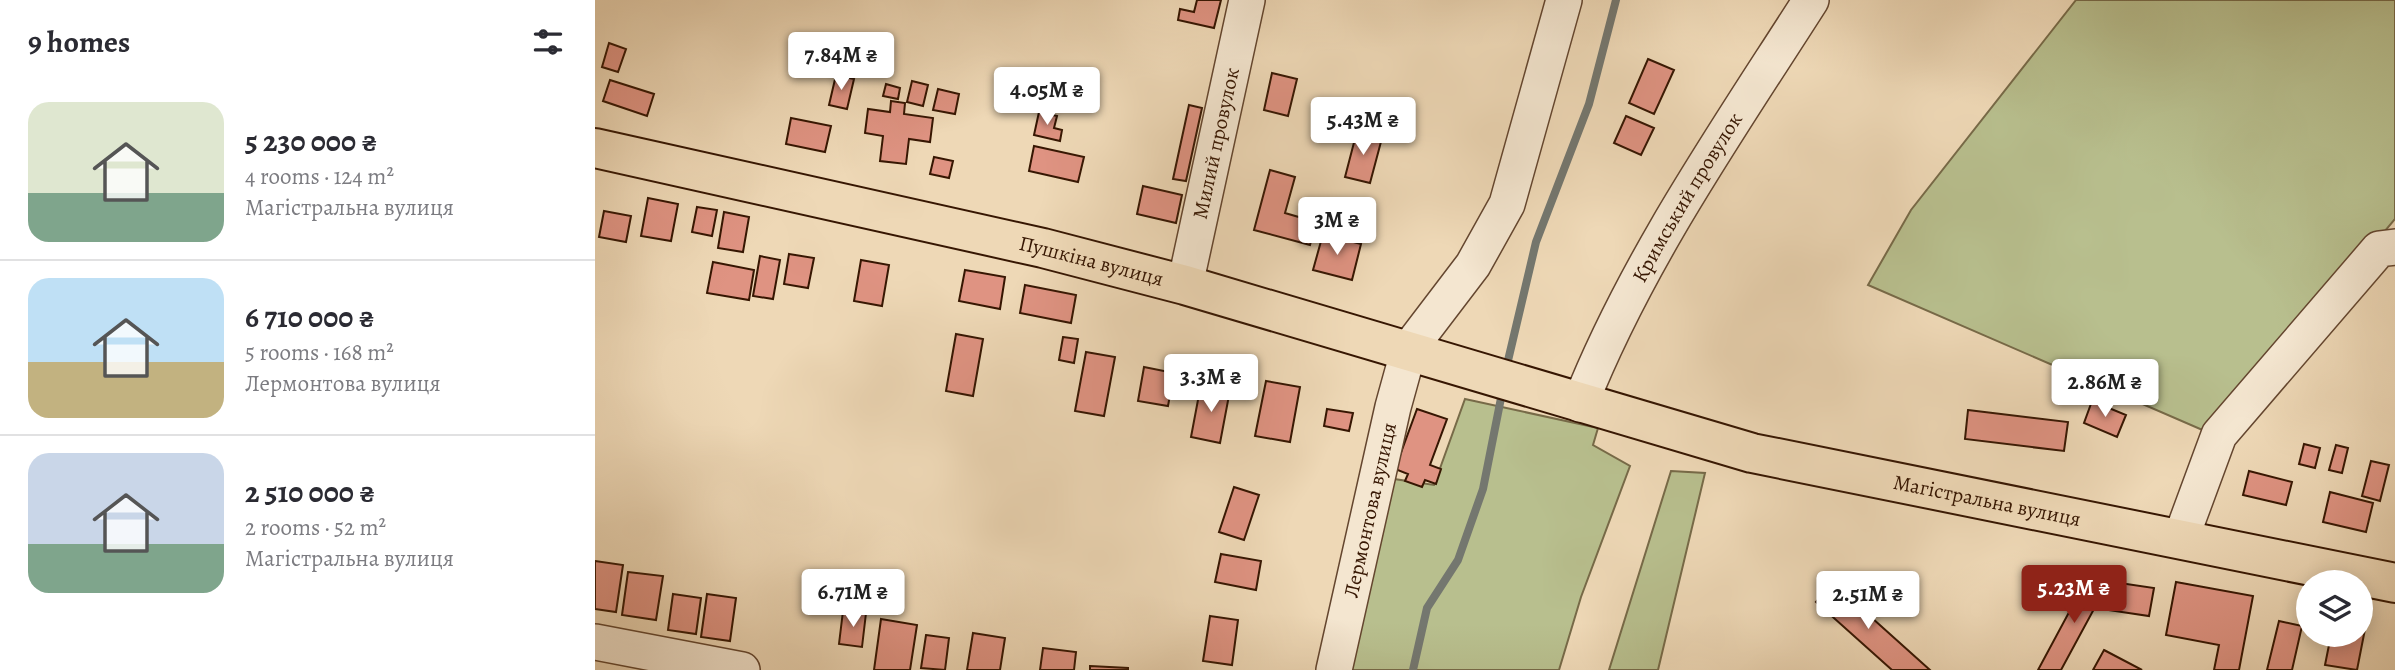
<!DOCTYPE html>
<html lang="en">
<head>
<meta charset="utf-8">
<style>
	:root { --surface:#fff; --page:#f2f2f3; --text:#2b2b33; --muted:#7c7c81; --line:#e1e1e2; --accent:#8f2418 }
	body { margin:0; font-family:Alegreya,serif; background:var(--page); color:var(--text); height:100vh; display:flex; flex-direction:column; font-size:26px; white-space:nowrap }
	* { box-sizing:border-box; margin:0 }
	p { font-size:23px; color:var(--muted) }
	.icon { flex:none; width:38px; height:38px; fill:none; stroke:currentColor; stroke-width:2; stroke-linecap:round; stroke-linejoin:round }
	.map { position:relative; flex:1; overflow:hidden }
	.side { display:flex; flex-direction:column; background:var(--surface); width:595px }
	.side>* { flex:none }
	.fabs { position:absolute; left:1701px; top:570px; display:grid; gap:14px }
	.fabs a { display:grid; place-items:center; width:77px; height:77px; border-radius:50%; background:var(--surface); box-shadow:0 4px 18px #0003; font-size:35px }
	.price { position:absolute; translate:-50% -60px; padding:0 16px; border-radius:7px; background:#fff; color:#222; font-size:23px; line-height:46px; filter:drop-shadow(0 2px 4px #0008) }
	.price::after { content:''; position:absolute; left:50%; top:42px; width:21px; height:16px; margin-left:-10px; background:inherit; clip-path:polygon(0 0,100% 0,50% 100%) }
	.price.current { background:var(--accent); color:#fff }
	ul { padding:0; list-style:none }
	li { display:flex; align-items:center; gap:21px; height:175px; padding:0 28px }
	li+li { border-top:2px solid var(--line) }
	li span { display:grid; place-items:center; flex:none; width:196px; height:140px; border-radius:21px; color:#555 }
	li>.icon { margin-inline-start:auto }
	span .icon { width:84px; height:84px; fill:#fffc; stroke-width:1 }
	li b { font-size:30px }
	h2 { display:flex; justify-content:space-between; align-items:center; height:84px; padding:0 28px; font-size:30px }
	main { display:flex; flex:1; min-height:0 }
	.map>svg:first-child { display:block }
	.green { fill:#b8bf8e; stroke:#776a48; stroke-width:2 }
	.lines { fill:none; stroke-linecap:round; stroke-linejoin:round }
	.stream { stroke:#74776f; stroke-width:8 }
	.building { fill:#df9382; stroke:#361602; stroke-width:2 }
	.minor-casing { stroke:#64462f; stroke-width:38 }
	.major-casing { stroke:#361602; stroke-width:42 }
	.minor { stroke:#f4e6d0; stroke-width:35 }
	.major { stroke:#eed8b6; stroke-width:38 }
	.labels { text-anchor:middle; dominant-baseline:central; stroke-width:6; stroke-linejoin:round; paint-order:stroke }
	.street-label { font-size:21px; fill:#361602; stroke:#f4e6d0 }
</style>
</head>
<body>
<main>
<section class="side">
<h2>9 homes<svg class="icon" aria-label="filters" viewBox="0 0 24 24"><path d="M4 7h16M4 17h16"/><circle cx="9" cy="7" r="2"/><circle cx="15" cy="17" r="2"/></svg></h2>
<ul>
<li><span style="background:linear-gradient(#dfe7d0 65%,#7fa58c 0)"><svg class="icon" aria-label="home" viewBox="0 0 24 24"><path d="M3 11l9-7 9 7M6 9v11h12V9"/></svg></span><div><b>5 230 000 ₴</b><p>4 rooms · 124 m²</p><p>Магістральна вулиця</p></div></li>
<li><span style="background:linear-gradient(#bfe0f5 60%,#c2b280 0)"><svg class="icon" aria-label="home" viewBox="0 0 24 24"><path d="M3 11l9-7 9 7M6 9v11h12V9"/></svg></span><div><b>6 710 000 ₴</b><p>5 rooms · 168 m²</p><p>Лермонтова вулиця</p></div></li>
<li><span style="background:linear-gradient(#c9d6e8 65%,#7fa58c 0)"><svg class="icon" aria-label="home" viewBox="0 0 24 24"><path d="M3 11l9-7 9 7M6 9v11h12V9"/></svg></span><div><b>2 510 000 ₴</b><p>2 rooms · 52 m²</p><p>Магістральна вулиця</p></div></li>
</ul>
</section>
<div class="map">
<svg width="1800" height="670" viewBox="0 0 1800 670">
	<rect width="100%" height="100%" fill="#eed8b6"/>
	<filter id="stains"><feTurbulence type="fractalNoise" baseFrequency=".00286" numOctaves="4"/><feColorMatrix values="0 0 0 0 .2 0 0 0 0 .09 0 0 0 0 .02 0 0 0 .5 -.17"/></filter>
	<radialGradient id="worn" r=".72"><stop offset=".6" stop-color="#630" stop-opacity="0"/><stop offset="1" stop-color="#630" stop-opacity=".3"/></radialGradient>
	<!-- green -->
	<path class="green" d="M1481,0H1800V219L1619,435L1273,285L1316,210Z
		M870,399L1003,428L998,445L1035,466L986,597L964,670H752L792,478L839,485Z
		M1076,471L1110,473L1063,670H1014Z"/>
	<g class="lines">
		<!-- stream -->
		<path class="stream" d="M911,369L941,242L994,104L1021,0
			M818,670L832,608L863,560L888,489L908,388"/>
	</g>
	<!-- building -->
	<path class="building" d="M602,0H626L619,28L583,20L585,9L599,12Z
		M14,43L31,49L23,72L7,67Z
		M244,47L259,50L256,61L241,57Z
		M1053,59L1079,70L1059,114L1034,103Z
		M677,73L702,79L693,116L669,110Z
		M241,75L259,79L252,109L234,105Z
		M15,80L59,94L52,116L8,101Z
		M317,81L333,85L328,106L312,102Z
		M291,84L305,88L303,99L288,96Z
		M343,89L364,94L360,114L338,110Z
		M296,101L310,103L309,114L338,118L335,142L314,139L311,164L285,161L288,136L270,133L273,109L295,112Z
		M730,102L751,107L744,132L724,127Z
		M594,105L607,108L591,181L578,179Z
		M444,112L462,116L459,128L467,130L465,141L439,135Z
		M1031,116L1059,128L1046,155L1019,143Z
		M196,118L236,126L230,152L191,144Z
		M762,131L787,138L775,183L750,177Z
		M439,146L489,157L483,182L434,171Z
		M339,157L358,161L354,178L335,174Z
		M675,170L700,177L690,213L721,222L715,245L659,230Z
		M548,186L587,195L581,223L542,214Z
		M53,198L83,204L76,241L46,236Z
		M102,207L122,210L117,236L97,232Z
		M9,211L36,216L31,242L4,237Z
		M129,212L154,217L148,252L123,248Z
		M728,234L766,244L757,280L718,270Z
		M194,254L219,258L213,288L189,284Z
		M165,256L185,260L178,299L158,296Z
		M266,260L294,265L287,306L259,301Z
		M118,262L159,270L154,300L112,293Z
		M370,270L410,277L405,309L364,301Z
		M430,285L481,295L476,323L425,313Z
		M361,334L388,339L378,396L351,391Z
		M468,337L483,339L479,363L464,360Z
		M491,352L520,357L509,416L480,411Z
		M549,367L579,373L573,406L543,401Z
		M671,381L705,387L695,442L660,436Z
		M606,384L635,390L625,443L596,437Z
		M1497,401L1531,415L1522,437L1489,423Z
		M732,409L758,413L754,431L729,426Z
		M822,409L852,419L835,465L846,469L841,484L830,480L827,487L810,481L813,474L800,469Z
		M1373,410L1473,422L1469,451L1370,439Z
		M1709,444L1725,448L1720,468L1704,464Z
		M1741,445L1753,448L1747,473L1734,470Z
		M1776,461L1794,465L1785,501L1767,496Z
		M1654,471L1697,482L1691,505L1648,495Z
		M639,487L664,495L649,540L624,532Z
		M1735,492L1778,503L1771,532L1728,522Z
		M626,554L666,561L661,590L620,582Z
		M0,561L28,565L21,612L0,609Z
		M33,572L68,576L61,620L27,615Z
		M1494,575L1512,585L1466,670H1443Z
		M1518,582L1559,588L1554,616L1513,610Z
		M1581,582L1658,596L1644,670H1619L1624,645L1571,635Z
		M1238,583L1335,670H1297L1221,602Z
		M78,594L106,598L101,634L73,630Z
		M112,594L141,598L135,641L106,637Z
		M248,611L271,613L267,647L244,644Z
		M615,616L643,620L637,665L608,661Z
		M286,619L322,625L315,670H279Z
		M1684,621L1707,626L1697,670H1672Z
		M1766,623L1771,624L1762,670L1730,665L1736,635H1766Z
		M378,633L410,638L405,670H372Z
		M331,635L354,638L350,670L326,668Z
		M448,648L481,652L479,670H445Z
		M1509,650L1547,670H1498Z
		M495,666L533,668V670H495Z"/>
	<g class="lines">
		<!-- minor casing -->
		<g class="minor-casing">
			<g id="minor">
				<path id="s1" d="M590,285L652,0"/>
				<path id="s2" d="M985,404C1042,260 1133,130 1216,0"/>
				<path d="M1586,538L1624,435L1784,249L1800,247"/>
				<path d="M0,642L147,670"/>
				<path id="s3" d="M739,670L798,407L814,349L878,265L912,204L969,0"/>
			</g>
		</g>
		<!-- major casing -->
		<g class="major-casing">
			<g id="major">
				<path id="s4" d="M0,148L448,248L590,285L1157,453L1800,583"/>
			</g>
		</g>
		<!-- minor -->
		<use href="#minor" class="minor"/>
		<!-- major -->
		<use href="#major" class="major"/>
	</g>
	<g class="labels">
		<!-- street labels -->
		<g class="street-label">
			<text stroke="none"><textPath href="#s1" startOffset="145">Милий провулок</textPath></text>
			<text stroke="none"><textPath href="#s2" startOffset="233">Кримський провулок</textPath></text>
			<text stroke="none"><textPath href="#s4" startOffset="509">Пушкіна вулиця</textPath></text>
			<text stroke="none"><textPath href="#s4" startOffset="1437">Магістральна вулиця</textPath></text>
			<text stroke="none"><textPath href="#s3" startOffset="164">Лермонтова вулиця</textPath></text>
		</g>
	</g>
	<rect width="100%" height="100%" filter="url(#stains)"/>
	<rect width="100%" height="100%" fill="url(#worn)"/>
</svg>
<div class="fabs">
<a><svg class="icon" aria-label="layers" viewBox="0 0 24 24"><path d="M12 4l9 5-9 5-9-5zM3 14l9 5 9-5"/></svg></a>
</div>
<b class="price" style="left:246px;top:92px">7.84M ₴</b>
<b class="price" style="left:452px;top:127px">4.05M ₴</b>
<b class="price" style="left:768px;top:157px">5.43M ₴</b>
<b class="price" style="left:742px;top:257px">3M ₴</b>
<b class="price" style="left:616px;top:414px">3.3M ₴</b>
<b class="price" style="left:1510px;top:419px">2.86M ₴</b>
<b class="price current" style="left:1479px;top:625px">5.23M ₴</b>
<b class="price" style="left:258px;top:629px">6.71M ₴</b>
<b class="price" style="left:1273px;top:631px">2.51M ₴</b>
</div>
</main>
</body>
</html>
